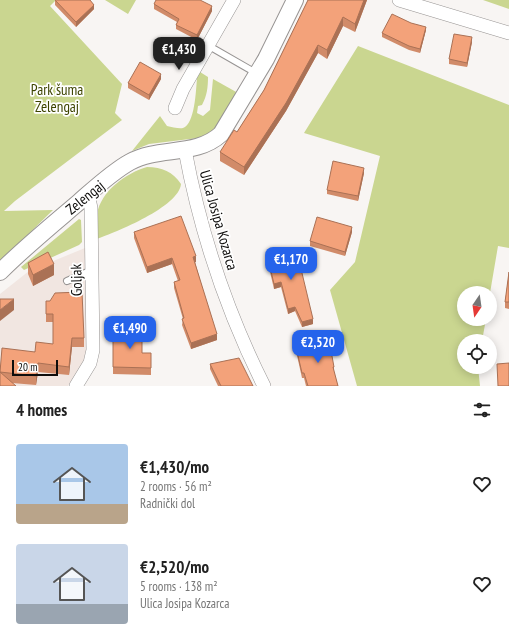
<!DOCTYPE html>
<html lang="en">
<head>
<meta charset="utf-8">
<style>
	:root { --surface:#fff; --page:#f6f6f6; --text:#222; --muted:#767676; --accent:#2563eb }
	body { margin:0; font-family:"PT Sans Narrow",sans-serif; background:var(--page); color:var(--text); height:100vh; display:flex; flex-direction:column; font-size:15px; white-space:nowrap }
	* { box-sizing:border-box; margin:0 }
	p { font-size:13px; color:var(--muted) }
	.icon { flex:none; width:22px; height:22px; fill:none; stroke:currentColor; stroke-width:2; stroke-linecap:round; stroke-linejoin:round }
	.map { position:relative; height:386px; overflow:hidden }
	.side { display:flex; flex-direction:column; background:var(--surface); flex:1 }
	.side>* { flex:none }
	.needle { width:26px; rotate:193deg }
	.controls { position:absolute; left:457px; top:286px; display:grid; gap:8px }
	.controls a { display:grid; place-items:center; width:40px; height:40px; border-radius:50%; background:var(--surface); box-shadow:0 2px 10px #0003; font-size:20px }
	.scale { position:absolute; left:12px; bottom:10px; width:46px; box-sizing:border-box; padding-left:4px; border:2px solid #0e0d0c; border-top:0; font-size:11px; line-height:14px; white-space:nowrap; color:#0e0d0c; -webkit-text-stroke:3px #fff; paint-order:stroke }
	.price { position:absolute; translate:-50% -34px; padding:0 9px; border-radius:8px; background:var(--accent); color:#fff; font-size:13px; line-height:26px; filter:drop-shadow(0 1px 2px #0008) }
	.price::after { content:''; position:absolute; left:50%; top:24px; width:12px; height:9px; margin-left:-6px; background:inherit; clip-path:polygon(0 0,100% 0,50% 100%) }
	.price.current { background:#222; color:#fff }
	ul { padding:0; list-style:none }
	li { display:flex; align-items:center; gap:12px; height:100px; padding:0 16px }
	li span { display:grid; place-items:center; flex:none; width:112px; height:80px; border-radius:4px; color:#555 }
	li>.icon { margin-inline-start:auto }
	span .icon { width:48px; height:48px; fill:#fffc; stroke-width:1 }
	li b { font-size:17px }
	h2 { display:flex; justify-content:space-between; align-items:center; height:48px; padding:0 16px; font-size:17px }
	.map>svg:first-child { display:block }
	.built { fill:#f1e6e1 }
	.green { fill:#cad690 }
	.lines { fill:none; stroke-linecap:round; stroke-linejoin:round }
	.service-casing { stroke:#979493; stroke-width:8 }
	.minor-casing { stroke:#979493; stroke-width:14 }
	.tertiary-casing { stroke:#979493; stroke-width:18 }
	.service { stroke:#fff; stroke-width:6 }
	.minor { stroke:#fff; stroke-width:13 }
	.tertiary { stroke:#fff; stroke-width:16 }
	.wall { fill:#d18b69 }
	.shaded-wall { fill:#aa7155 }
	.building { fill:#f3a27a; stroke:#aa7155 }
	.labels { text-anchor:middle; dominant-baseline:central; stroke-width:3.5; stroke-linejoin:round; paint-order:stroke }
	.park-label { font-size:15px; fill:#3d4400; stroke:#fff }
	.street-label { font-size:15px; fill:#0e0d0c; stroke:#fff }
</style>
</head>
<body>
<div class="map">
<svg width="509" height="386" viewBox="0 0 509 386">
	<rect width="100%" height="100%" fill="#f8f5f3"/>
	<!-- built -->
	<path class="built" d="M85,248L90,348L83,367L68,386H0V294L29,271Z"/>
	<!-- green -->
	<path class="green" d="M0,0H56L50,6L122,84L115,113L122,120L15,201L4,211L53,210L0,262Z
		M105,0H136L128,14Z
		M483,0H509V9Z
		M358,46L509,105V248L498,246L490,293H464V319H486L482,341H464V367H478L480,386H357L330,290L355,262L380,156L304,133Z
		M200,72L208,77C208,87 207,96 202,105L198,106L197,113L203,116L210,110L213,79L238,93L215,128L208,134L198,138L149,144L132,151L160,116L167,126C172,127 179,129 183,128C195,124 196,90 197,78Z
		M147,167C162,167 173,172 181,184C179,207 116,232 97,239C97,231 96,222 97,214C101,191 126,173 147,167Z
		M79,219L81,220L82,242L79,245L24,270L21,267Z"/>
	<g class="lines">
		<!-- service casing -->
		<g class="service-casing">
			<path id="service" d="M209,46L256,73
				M67,281L92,270"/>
		</g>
		<!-- minor casing -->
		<g class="minor-casing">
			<path id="minor" d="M399,0L509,33
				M175,108L183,89L234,0
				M185,150C200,231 227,312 264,386
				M76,386L90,363L93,350L91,208L88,194"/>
		</g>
		<!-- tertiary casing -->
		<g class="tertiary-casing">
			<path id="tertiary" d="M0,272C25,247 52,225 79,202C95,188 112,172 130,162C159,146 196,157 221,134L266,59L295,0"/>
		</g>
		<!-- service -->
		<use href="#service" class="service"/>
		<!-- minor -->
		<use href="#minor" class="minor"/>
		<!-- tertiary -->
		<use href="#tertiary" class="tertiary"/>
	</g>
	<!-- wall -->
	<path class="wall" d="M55,0L94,9L76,27L55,5Z
		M308,0H367L355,32L343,26L327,59L318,53L286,111L244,175L220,161V152L237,132L264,90Z
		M154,4L212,11L197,40L176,29V25L177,22L154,9Z
		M426,30L420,53L409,50L382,37V33Z
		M472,42L467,67L449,64V59Z
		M161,79L149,100L128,88V83Z
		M364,173L358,201L327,194V190Z
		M134,232L196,262H195L217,340L191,349L182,325L183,319L174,288V282L178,281L172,264L147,273L134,238Z
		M352,232L345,256L310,246V241Z
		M267,254L313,324L302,327L295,311L288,314L281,287L274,289L267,259Z
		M28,263L54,275L33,286L28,274Z
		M509,272V309L505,308V302Z
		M46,301L84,338V347H72L69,375L38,372L36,385L12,383L0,386V366L53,344V322H46Z
		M113,330L142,353H151V375L113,374Z
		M296,347L334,367V372L338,386H306L304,378H302L296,351Z
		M210,364L253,386H218L210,369Z"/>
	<!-- shaded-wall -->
	<path class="shaded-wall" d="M364,0H367L355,32V24Z
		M94,5V9L76,27V22Z
		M212,6V11L197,40V35Z
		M343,17V26L327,59V50Z
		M426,27V30L420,53V49Z
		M472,37V42L467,67V63Z
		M318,45V53L286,111L244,175V167Z
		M161,74V79L149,100V95Z
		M364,168V173L358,201V196Z
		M352,227V232L345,256V252Z
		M196,256V262L193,263V257Z
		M172,258V264L147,273V267Z
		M54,264V275L33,286V275Z
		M281,282V287L274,289V284Z
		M14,299V310L0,321V310Z
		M295,307V311L288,314V309Z
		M313,319V324L302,327V322Z
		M217,334V340L191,349V343Z
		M72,338V347L69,375V367Z
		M38,363V372L36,385V376Z"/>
	<!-- building -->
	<path class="building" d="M55,0H90L94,5L76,22Z
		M156,0H200L212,6L197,35L176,25L179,19L154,4Z
		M308,0H364L355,24L343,17L327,50L318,45L286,103L244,167L220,152L234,130L237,132L264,90Z
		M392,14L411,23L426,27L420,49L409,46L382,33Z
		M454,34L472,37L467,63L449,59Z
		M140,62L161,74L149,95L128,83Z
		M333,161L364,168L358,196L327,190Z
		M181,216L196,256L193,257L217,334L191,343L182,319L184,318L174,282L180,280L172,258L147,267L134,232Z
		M317,217L352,227L345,252L310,241Z
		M296,248L313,319L302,322L295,307L288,309L281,282L274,284L267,254Z
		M48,252L54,264L33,275L28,263Z
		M509,272V302H505Z
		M82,292L84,338H72L69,367L38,363L36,376L0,372L2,348L35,352L36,342L53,344V314H46V301H50L55,293Z
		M0,299H14L0,310Z
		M113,330H142V353H151V368L113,367Z
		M329,340L334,367H333L338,386H308L304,373H302L296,347Z
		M239,358L253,386H221L210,364Z
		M509,363V386H498L497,364Z
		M0,372L16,386H0Z"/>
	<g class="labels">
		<!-- park labels -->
		<g class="park-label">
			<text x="57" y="89">Park šuma<tspan x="57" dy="17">Zelengaj</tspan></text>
		</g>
		<!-- street labels -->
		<g class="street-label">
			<text transform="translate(85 197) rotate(-39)">Zelengaj</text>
			<text transform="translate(219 220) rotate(74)">Ulica Josipa Kozarca</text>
			<text transform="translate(76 280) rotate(-91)">Goljak</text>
		</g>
	</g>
</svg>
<div class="controls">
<a><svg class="needle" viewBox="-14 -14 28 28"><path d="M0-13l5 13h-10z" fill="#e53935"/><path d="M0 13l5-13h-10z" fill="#767676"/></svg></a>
<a><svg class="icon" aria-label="locate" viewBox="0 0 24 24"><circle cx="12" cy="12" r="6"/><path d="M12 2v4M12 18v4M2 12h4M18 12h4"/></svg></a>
</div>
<div class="scale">20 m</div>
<b class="price current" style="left:179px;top:71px">€1,430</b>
<b class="price" style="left:291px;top:281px">€1,170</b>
<b class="price" style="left:130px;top:350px">€1,490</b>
<b class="price" style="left:318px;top:364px">€2,520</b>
</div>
<section class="side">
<h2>4 homes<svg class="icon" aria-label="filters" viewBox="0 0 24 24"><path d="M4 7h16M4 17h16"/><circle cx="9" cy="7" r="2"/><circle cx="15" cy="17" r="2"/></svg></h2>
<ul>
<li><span style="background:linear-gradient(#a9c7e8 75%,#b9a48a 0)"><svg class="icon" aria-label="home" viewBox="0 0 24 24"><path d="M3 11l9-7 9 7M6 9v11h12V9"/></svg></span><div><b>€1,430/mo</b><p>2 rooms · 56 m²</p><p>Radnički dol</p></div><svg class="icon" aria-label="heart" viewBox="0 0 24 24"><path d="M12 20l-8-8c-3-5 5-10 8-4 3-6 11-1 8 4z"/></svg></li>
<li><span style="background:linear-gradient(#c9d6e8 75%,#9aa5b1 0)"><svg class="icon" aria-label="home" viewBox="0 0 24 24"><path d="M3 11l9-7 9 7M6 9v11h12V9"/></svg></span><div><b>€2,520/mo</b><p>5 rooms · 138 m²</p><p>Ulica Josipa Kozarca</p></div><svg class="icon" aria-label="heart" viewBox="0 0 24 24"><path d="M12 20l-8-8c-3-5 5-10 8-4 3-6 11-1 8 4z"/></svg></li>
</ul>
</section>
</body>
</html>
